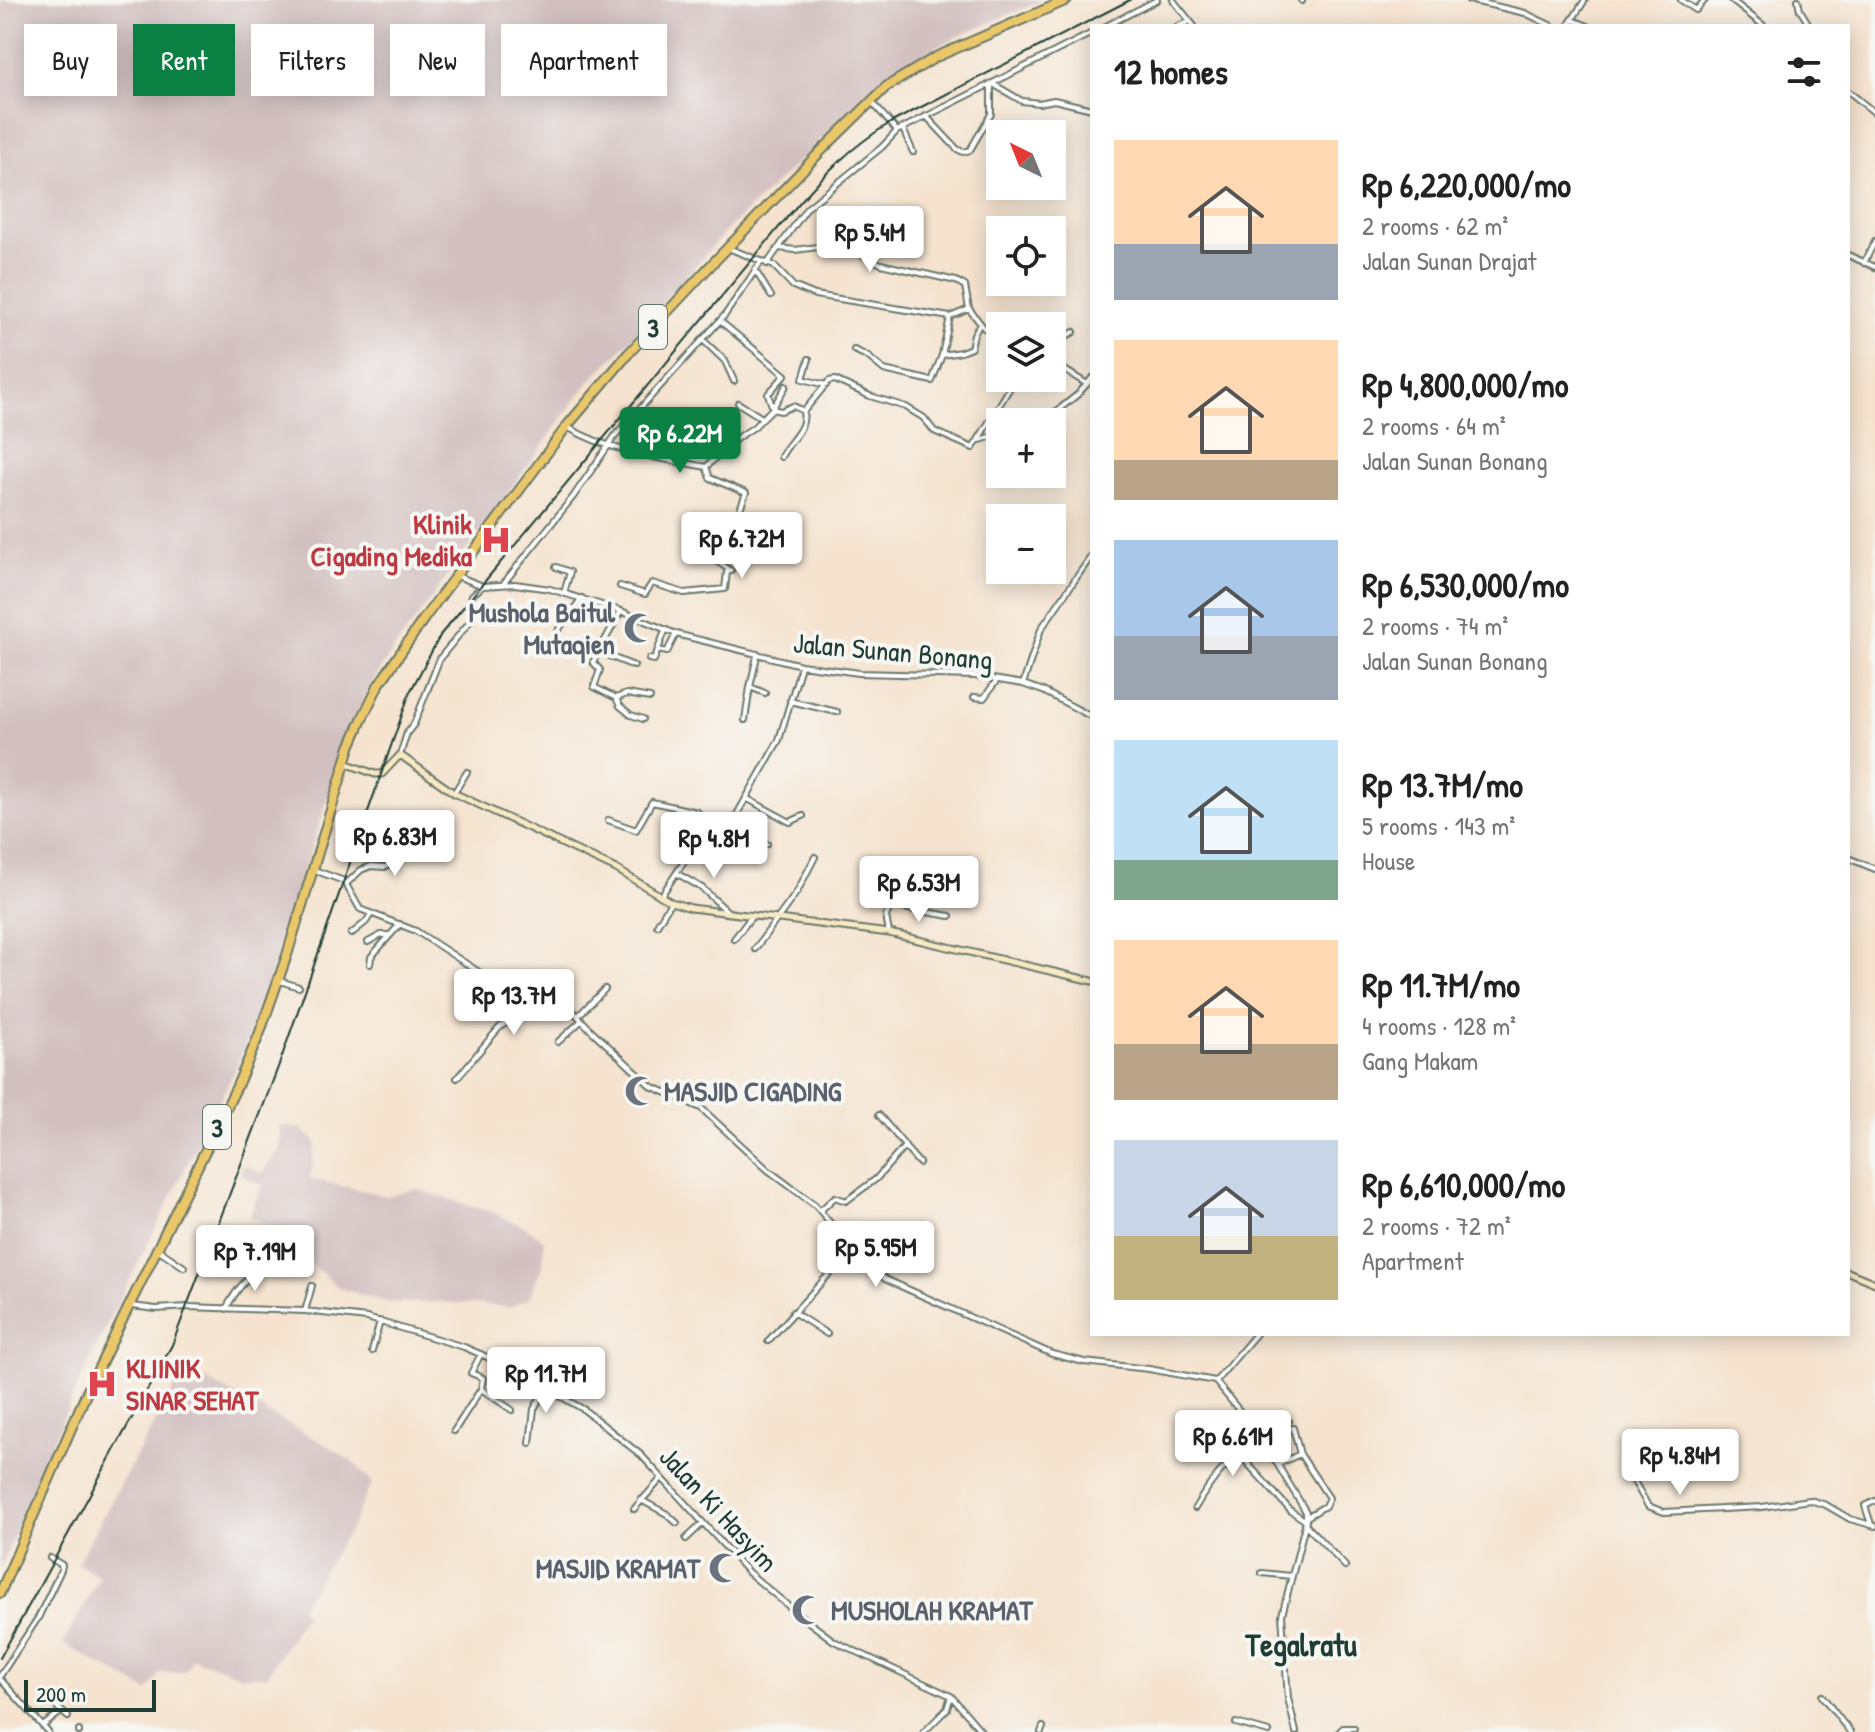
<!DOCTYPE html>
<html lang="en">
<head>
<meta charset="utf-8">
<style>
	:root { --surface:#fff; --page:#f2f2f2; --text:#222; --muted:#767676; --accent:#0b8043 }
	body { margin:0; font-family:"Patrick Hand",sans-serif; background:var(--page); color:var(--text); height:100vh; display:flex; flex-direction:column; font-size:30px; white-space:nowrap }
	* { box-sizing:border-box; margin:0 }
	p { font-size:26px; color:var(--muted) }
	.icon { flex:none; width:44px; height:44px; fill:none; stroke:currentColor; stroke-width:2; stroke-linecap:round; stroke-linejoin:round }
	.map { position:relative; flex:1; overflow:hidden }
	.panel { position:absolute; left:1090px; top:24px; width:760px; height:1312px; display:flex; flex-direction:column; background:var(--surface); border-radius:0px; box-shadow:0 4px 20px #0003 }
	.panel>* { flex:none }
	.banner { position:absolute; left:24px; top:24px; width:760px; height:72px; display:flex; gap:16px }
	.needle { width:52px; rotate:317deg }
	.tools { position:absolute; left:986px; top:120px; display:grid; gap:16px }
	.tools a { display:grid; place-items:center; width:80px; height:80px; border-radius:0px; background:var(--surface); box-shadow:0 4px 20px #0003; font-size:40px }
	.scale { position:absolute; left:24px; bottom:20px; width:132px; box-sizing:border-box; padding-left:8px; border:4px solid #1f3d34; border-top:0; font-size:22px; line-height:28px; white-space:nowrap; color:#1f3d34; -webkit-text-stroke:6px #f6f6f2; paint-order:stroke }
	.price { position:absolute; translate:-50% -68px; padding:0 18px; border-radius:8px; background:#fff; color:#222; font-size:26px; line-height:52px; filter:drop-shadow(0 2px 4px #0008) }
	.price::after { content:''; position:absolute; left:50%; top:48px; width:24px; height:18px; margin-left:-12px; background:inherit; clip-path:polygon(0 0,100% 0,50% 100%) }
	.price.on { background:var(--accent); color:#fff }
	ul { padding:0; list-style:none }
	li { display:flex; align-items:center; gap:24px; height:200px; padding:0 24px }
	li span { display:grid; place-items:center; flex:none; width:224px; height:160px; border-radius:0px; color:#555 }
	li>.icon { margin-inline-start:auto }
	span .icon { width:96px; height:96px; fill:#fffc; stroke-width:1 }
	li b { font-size:34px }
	h2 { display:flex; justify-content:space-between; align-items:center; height:96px; padding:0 24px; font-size:34px }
	.chip { padding:0 28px; border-radius:0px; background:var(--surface); box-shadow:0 4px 20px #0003; font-size:28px; line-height:72px }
	.chip.on { background:var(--accent); color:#fff }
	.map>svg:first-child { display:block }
	.industrial { fill:#d2bfc0 }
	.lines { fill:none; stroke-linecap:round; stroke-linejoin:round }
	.street-casing { stroke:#6a776a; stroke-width:8 }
	.secondary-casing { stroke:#6a776a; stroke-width:9 }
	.highway-casing { stroke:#6a776a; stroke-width:12 }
	.street { stroke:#fff; stroke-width:4 }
	.secondary { stroke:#f7e9c3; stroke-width:5 }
	.highway { stroke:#eac769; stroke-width:8 }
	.rail { stroke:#1f3d34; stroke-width:2 }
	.labels { text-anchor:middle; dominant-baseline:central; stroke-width:8; stroke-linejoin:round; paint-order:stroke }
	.shield { fill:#f6f6f2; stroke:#60746d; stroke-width:2 }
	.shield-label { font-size:26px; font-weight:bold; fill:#1f3d34 }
	.health-label { font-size:28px; font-weight:bold; fill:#be3a42; stroke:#f6f6f2; text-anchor:end }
	.worship-label { font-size:28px; font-weight:bold; fill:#5b616d; stroke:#f6f6f2; text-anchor:end }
	.street-label { font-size:28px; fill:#1f3d34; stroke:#f6f6f2 }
	.quarter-label { font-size:32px; font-weight:bold; fill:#1f3d34; stroke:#f6f6f2 }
</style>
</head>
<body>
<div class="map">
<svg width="1875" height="1732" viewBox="0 0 1875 1732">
	<rect width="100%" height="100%" fill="#f6f6f2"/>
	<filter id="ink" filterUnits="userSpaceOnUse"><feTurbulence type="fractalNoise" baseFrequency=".0125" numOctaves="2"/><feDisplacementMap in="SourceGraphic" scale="16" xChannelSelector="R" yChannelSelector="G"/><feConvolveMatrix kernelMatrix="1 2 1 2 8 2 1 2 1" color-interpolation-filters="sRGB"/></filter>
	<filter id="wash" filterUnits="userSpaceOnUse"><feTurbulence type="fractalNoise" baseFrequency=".006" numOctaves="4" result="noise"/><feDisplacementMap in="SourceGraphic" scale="32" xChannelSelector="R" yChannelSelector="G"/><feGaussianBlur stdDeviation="1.8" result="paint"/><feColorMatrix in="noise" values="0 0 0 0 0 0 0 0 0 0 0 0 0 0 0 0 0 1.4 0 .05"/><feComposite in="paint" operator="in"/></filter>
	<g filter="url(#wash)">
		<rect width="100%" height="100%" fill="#f5e3cf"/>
		<!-- industrial -->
		<path class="industrial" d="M0,0H1043L939,45L891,73L728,229L632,338L588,383L379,670L352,723L261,1004L240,1060L92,1355L53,1441L0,1569Z
			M281,1125L301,1129L316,1142L310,1179L388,1196L416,1189L493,1213L525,1227L544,1240L543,1264L529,1298L510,1307L441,1302L399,1303L385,1302L339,1288L287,1243L283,1231L249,1217L262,1185L240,1174L244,1165L262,1173L280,1148Z
			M185,1368L332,1448L354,1463L372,1483L350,1529L300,1608L305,1614L267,1676H242L193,1658L184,1672L160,1673L148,1691L63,1644L100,1576L77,1563Z"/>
	</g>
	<g filter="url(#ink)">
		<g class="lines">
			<!-- street casing -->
			<g class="street-casing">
				<path id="street" d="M1173,0L1194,26
					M1301,0L1302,1
					M1469,0L1525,13L1552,26
					M1681,0L1696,10L1705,0
					M1731,0L1764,26
					M1798,0L1800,10L1810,26
					M1573,20L1588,26
					M1106,26L1157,0
					M1178,26L1189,22
					M1568,26L1585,0
					M993,84L1022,101L1039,103L1054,100L1092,109
					M1848,91L1875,113
					M872,102L897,131
					M926,116L957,149L963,152L970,150L991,114V86
					M903,129L913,152
					M728,248L774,266L793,286L815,295L950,317L969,309L984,328L1000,336
					M779,248L795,250L833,245L846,247L881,264L956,281L965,286L969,309
					M1848,255L1875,267
					M1864,263L1875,241
					M767,264L807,208L882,147L897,131L1092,33
					M755,270L771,296
					M720,321L785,375L768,394L772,406
					M702,339L725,361L734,381
					M1052,344L1074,332
					M854,350L867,356L884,370L932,381L942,355L950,317
					M942,355L961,352L971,348L974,334L980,324
					M809,359L803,379L826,385
					M1052,362L1087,384L1092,378
					M738,403L762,418
					M772,409L781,411L793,406L804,411L829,381L835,380L870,396L906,407L924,418L934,431L973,448L1016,378
					M1023,422L1033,416L1042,422
					M1043,422L1077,395L1087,384
					M569,428C610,452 660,458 706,467L736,439L754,427L772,409L786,386
					M1052,433L1062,445
					M980,440L1000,434
					M781,457C788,441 807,430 803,412
					M556,567L570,572L564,593
					M457,576L483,586L515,584L550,589L621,611L676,634L801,665L859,673L975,676L1023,684L1043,691L1092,717
					M503,584L573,497L615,436L725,315L761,262
					M620,586L645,594L652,583L684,593L725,589L727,572L731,571L718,562L742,516L740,509L746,493L710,478L706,467
					M621,611L593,662L600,670L594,687L616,698L620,706L631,715L643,719
					M554,641L559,629L582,598
					M658,650L667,652L676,634
					M599,652L634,666
					M757,656L750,687L765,693
					M649,659L654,660L665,631
					M1023,684L1041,629L1092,555
					M974,697L984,698L997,680
					M616,698L627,694L650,698
					M790,701L837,712
					M745,720L750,687
					M400,755L407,733L414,724L440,658L472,619L470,602L472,595L483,586
					M454,793L467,772
					M746,798L790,822L803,816
					M608,820L636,830L652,802L697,812L716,829
					M717,828L767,844
					M1848,858L1875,869
					M314,870L344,881L360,909L416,931L499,985L513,987L536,976L541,978L591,1030L651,1086L701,1108L768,1170L815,1205L859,1257L885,1279L1052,1354L1084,1362L1149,1369L1215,1381L1261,1437L1306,1512V1521L1282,1615L1288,1698L1296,1732
					M678,874L702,888L728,912
					M346,884L361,870L371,866L385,867L426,843
					M661,896L699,839L736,816L779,740L801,666
					M657,925L671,902
					M889,933L886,916L891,906L950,916
					M351,934L366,922L371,914
					M734,939L752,916
					M368,942L381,935H390
					M755,949L797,892L815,857
					M370,964L371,957L400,924
					M280,981L299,987
					M578,1016L605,989
					M558,1042L582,1020
					M457,1078L499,1028L523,1011L513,987
					M905,1147L919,1163
					M821,1210L835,1197L846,1201L876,1179L905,1146L879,1115
					M159,1250L184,1267
					M132,1306L156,1309L188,1307L305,1311L367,1318L464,1347L531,1376L551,1391L583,1409L641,1455L749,1573L798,1614L834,1641L951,1696L982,1732
					M226,1309C235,1291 256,1263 278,1264
					M305,1311L312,1286
					M793,1312L827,1334
					M768,1341L852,1249
					M372,1351L380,1321
					M1216,1381L1256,1334
					M481,1389L512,1410
					M454,1431L481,1389L483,1378L471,1373L481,1354
					M1261,1437L1289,1421
					M530,1443L534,1409L546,1387
					M1238,1453L1291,1511L1306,1521
					M1300,1454L1329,1498L1325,1506L1307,1517
					M1279,1464L1300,1454L1293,1428
					M1631,1476L1648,1506L1664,1512L1762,1507L1810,1500L1826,1505L1850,1519L1875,1526
					M641,1500L667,1514L677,1523
					M1195,1508C1214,1476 1229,1457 1262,1440
					M634,1509L661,1479
					M1305,1524L1345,1566
					M1871,1524L1865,1506L1875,1501
					M686,1539L703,1523
					M1262,1573L1291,1576
					M0,1676L38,1618L61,1570L62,1565L50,1558
					M0,1679L48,1732
					M45,1696L68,1717
					M1822,1696L1850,1732
					M1236,1723L1269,1732
					M43,1726L62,1711
					M79,1732V1731
					M924,1732L947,1709L951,1696
					M1041,1732L1043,1727
					M1339,1732L1343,1728H1354"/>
			</g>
			<!-- secondary casing -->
			<g class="secondary-casing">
				<path id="secondary" d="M345,763L375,774H382L400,755L454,793L616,869L671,902L691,908L889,933L1092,981
					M1848,1272L1875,1283"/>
			</g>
			<!-- highway casing -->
			<g class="highway-casing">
				<path id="highway" d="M0,1593L86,1394L237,1086L259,1035L287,955L350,747L363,717L378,686L425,617L567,426L628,354L711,265L820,152L886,87L936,57L1067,0"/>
			</g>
			<!-- street -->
			<use href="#street" class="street"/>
			<!-- secondary -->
			<use href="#secondary" class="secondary"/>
			<!-- highway -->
			<use href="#highway" class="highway"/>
			<!-- rail -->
			<path class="rail" d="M0,1658L172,1345L280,1062L410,692L441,634L795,208C823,175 852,146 890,123L1130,0"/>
		</g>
	</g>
	<!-- icons -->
	<defs>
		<g id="hospital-bare" transform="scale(2.4)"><path d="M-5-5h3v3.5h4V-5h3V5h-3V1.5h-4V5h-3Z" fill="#e0444e" stroke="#f6f6f2" stroke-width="2.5" paint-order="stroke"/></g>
		<g id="mosque-bare" transform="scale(2.4)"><path d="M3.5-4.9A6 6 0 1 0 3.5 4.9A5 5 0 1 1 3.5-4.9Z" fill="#6b7280" stroke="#f6f6f2" stroke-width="2.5" paint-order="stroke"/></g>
	</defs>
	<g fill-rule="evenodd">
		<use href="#hospital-bare" x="496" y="540"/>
		<use href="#mosque-bare" x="639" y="628"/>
		<use href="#mosque-bare" x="640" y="1091"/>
		<use href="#hospital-bare" x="102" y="1384"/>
		<use href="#mosque-bare" x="724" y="1568"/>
		<use href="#mosque-bare" x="807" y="1610"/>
	</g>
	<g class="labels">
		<!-- shield labels -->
		<g class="shield">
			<rect x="639" y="305" width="28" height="44" rx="6"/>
			<rect x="203" y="1105" width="28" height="44" rx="6"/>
		</g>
		<g class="shield-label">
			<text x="653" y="327">3</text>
			<text x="217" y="1127">3</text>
		</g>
		<!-- health labels -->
		<g class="health-label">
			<text x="472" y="524">Klinik<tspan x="472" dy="32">Cigading Medika</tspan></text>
			<text x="126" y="1368" text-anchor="start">KLIINIK<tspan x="126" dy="32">SINAR SEHAT</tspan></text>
		</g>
		<!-- worship labels -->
		<g class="worship-label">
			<text x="615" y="612">Mushola Baitul<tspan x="615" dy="32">Mutaqien</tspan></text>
			<text x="664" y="1091" text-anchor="start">MASJID CIGADING</text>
			<text x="700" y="1568">MASJID KRAMAT</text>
			<text x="831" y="1610" text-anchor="start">MUSHOLAH KRAMAT</text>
		</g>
		<!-- street labels -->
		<g class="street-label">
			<text transform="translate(893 651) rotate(5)">Jalan Sunan Bonang</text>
			<text transform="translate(719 1509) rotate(47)">Jalan Ki Hasyim</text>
		</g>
		<!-- quarter labels -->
		<g class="quarter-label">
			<text x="1301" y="1644">Tegalratu</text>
		</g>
	</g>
</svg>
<div class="tools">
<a><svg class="needle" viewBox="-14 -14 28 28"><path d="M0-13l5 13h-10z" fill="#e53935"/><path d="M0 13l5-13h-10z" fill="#767676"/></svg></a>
<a><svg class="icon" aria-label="locate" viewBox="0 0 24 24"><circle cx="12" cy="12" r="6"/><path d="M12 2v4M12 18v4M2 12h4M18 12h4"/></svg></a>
<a><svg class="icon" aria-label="layers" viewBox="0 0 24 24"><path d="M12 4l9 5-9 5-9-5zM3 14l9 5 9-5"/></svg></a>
<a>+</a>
<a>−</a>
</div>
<div class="scale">200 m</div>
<b class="price" style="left:870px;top:274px">Rp 5.4M</b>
<b class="price on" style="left:680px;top:475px">Rp 6.22M</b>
<b class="price" style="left:742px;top:580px">Rp 6.72M</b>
<b class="price" style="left:395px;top:878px">Rp 6.83M</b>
<b class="price" style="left:714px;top:880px">Rp 4.8M</b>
<b class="price" style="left:919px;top:924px">Rp 6.53M</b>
<b class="price" style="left:514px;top:1037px">Rp 13.7M</b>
<b class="price" style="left:876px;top:1289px">Rp 5.95M</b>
<b class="price" style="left:255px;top:1293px">Rp 7.19M</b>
<b class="price" style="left:546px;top:1415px">Rp 11.7M</b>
<b class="price" style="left:1233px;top:1478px">Rp 6.61M</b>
<b class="price" style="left:1680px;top:1497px">Rp 4.84M</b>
<div class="banner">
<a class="chip">Buy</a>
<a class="chip on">Rent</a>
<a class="chip">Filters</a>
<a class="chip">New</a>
<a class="chip">Apartment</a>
</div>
<section class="panel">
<h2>12 homes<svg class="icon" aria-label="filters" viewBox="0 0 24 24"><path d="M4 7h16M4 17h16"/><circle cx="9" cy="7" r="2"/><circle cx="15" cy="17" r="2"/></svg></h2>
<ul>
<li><span style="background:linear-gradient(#ffd9b3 65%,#9aa5b1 0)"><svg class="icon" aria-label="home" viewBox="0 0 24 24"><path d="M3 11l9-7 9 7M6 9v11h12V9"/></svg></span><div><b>Rp 6,220,000/mo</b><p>2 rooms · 62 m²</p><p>Jalan Sunan Drajat</p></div></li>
<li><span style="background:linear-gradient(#ffd9b3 75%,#b9a48a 0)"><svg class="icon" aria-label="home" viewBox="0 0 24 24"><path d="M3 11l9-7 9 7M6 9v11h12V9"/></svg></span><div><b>Rp 4,800,000/mo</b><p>2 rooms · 64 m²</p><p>Jalan Sunan Bonang</p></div></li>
<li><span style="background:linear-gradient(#a9c7e8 60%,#9aa5b1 0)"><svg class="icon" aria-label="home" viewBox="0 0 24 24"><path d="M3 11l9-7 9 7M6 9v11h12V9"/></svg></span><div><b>Rp 6,530,000/mo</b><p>2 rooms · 74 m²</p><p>Jalan Sunan Bonang</p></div></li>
<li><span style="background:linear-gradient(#bfe0f5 75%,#7fa58c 0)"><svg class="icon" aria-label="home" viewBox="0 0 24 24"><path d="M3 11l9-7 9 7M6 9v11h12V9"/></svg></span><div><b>Rp 13.7M/mo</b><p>5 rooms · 143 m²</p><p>House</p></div></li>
<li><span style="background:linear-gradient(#ffd9b3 65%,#b9a48a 0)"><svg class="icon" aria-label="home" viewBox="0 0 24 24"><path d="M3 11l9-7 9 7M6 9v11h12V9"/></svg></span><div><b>Rp 11.7M/mo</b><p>4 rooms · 128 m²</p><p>Gang Makam</p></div></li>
<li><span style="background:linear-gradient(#c9d6e8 60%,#c2b280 0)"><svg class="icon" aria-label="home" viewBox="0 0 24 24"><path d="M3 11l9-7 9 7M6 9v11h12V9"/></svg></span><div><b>Rp 6,610,000/mo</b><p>2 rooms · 72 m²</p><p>Apartment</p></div></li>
</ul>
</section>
</div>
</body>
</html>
